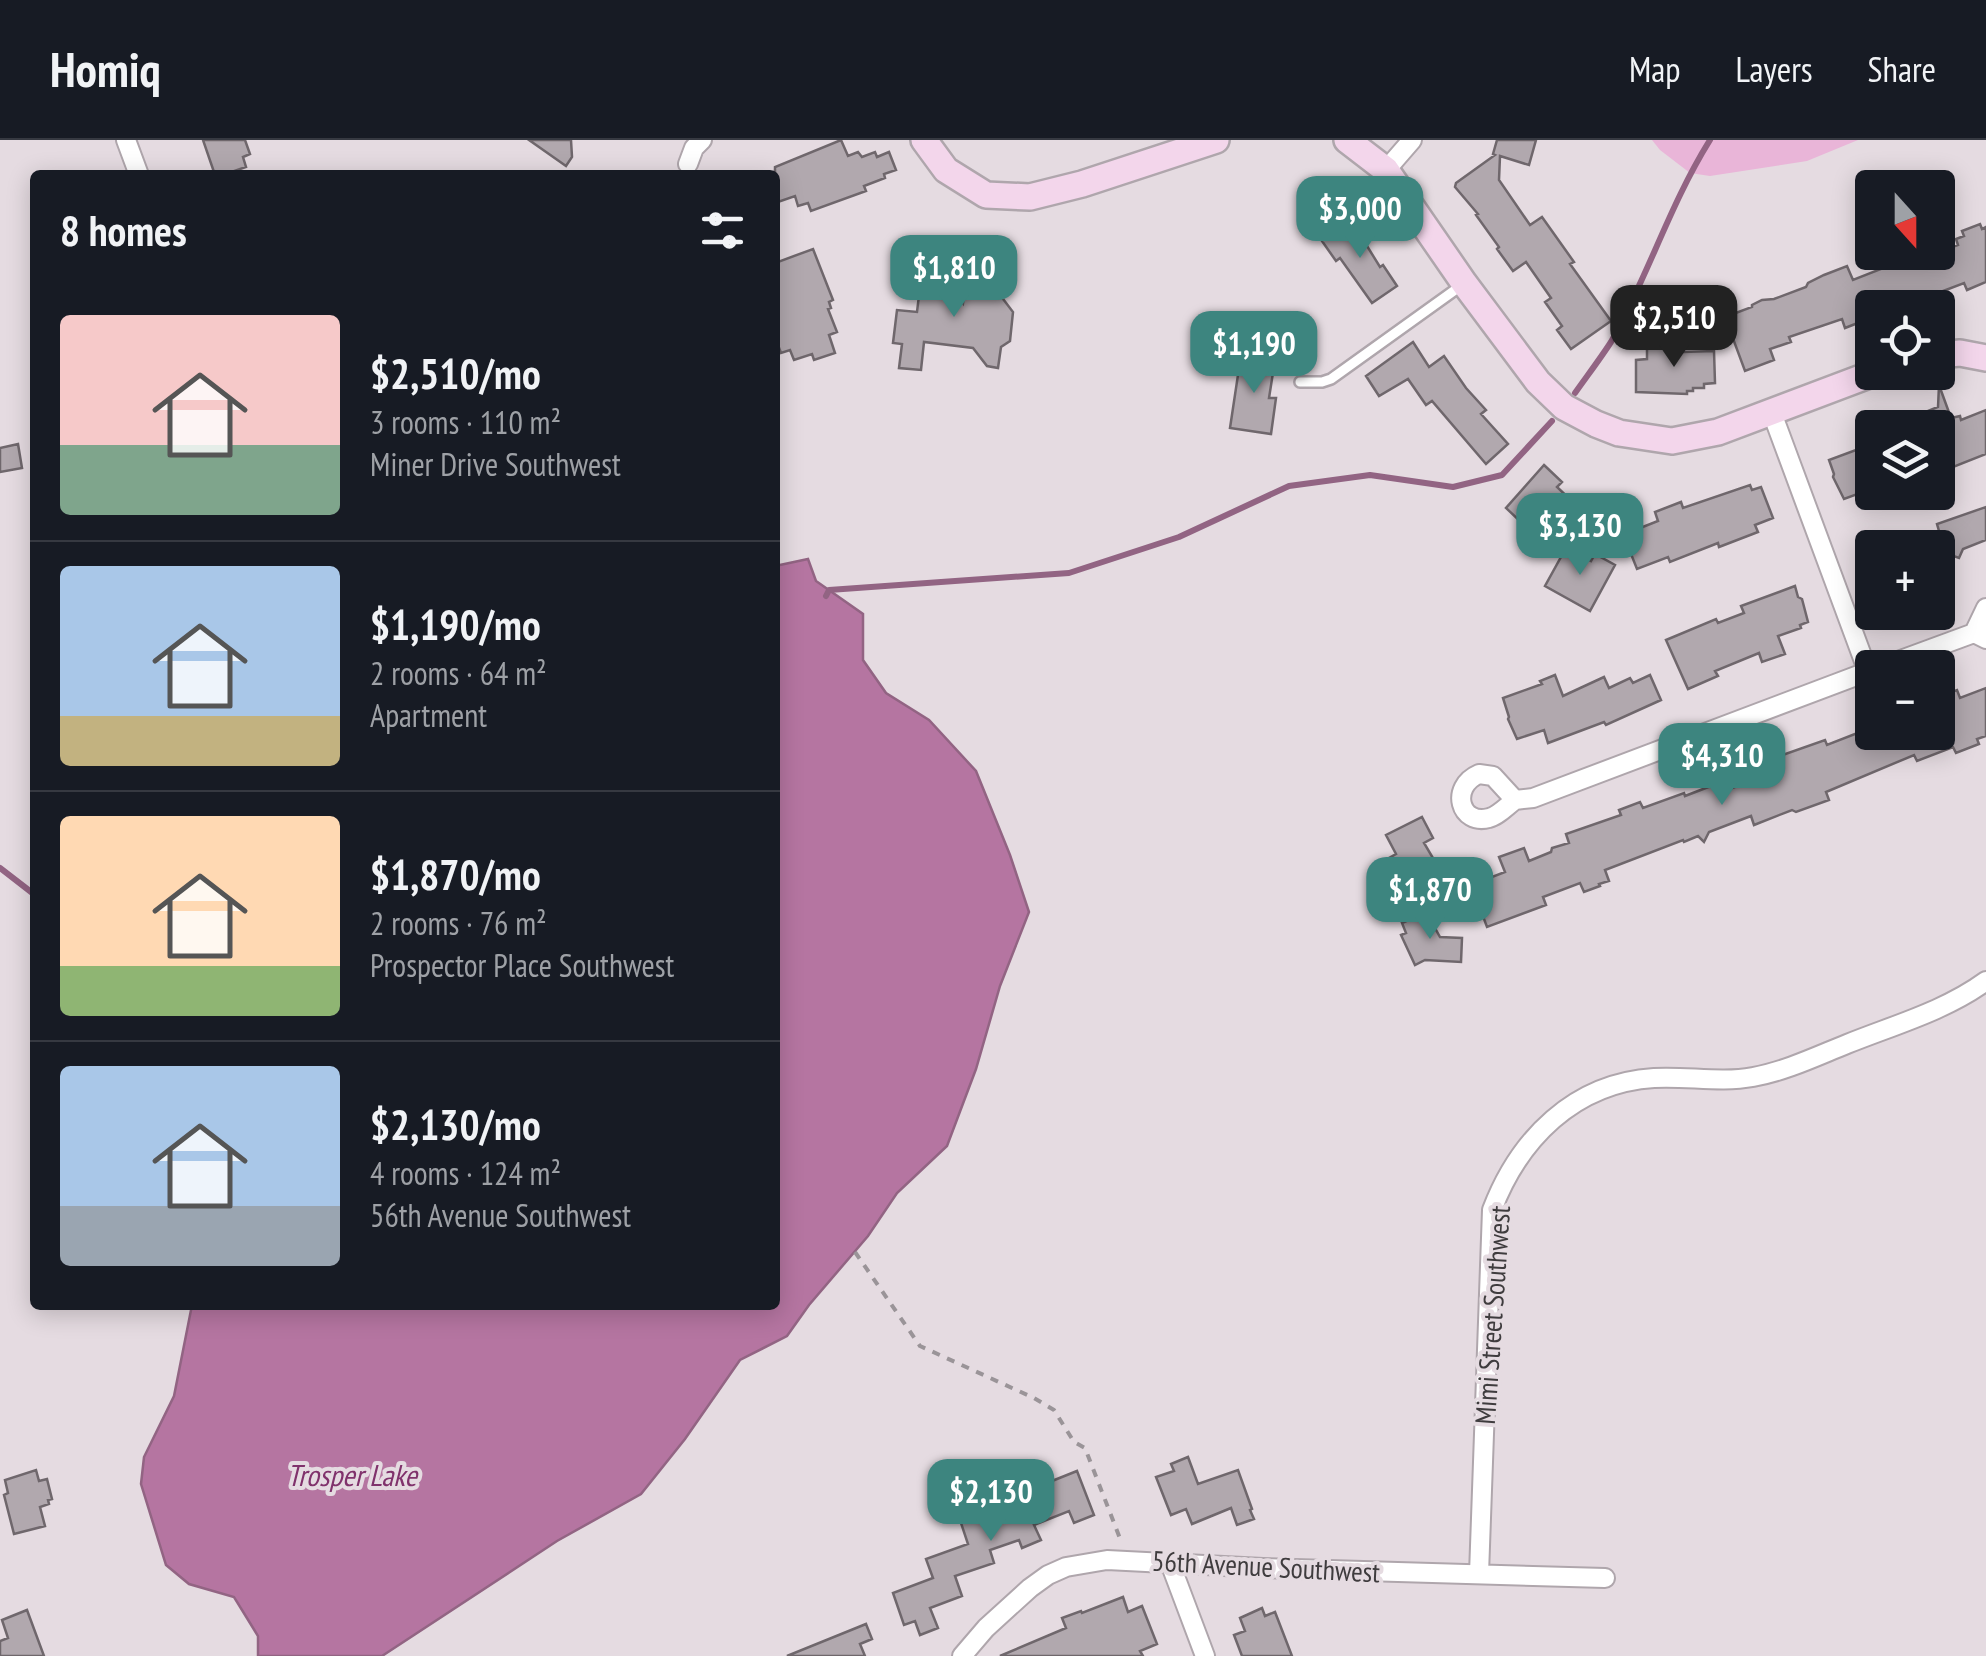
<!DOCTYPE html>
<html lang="en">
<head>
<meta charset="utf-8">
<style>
	:root { --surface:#171b24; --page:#20242c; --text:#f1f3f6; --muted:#9ea1a6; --line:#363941; --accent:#3d857f }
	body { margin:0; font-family:"PT Sans Narrow",sans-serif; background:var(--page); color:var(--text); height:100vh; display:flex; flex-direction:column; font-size:38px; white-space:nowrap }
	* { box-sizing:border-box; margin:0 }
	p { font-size:32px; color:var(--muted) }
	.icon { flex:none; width:55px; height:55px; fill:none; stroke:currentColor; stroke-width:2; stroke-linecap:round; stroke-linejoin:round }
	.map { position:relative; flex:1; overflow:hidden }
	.details { position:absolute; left:30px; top:30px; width:750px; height:1140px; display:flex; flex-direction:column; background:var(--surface); border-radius:10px; box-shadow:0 5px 25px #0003 }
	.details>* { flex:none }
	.needle { width:65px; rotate:159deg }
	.tools { position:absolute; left:1855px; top:30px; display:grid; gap:20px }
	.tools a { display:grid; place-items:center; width:100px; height:100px; border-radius:10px; background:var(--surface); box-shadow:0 5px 25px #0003; font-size:50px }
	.price { position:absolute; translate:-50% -85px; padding:0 22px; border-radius:20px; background:var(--accent); color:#fff; font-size:32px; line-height:65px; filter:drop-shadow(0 2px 5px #0008) }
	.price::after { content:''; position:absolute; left:50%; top:60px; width:30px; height:22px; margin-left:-15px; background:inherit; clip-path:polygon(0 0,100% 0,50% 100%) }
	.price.current { background:#222; color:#fff }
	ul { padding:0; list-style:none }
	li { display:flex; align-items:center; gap:30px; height:250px; padding:0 30px }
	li+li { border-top:2px solid var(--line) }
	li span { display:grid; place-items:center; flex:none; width:280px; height:200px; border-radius:10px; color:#555 }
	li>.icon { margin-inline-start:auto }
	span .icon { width:120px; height:120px; fill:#fffc; stroke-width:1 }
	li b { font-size:42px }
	h2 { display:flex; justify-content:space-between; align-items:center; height:120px; padding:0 30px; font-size:42px }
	header { display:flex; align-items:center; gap:60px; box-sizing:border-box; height:140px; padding:0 50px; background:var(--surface); border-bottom:2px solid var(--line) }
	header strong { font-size:48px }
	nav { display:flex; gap:55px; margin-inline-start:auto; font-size:35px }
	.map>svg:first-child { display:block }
	.green { fill:#e9b5d8 }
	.water { fill:#b575a1; stroke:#926483; stroke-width:2.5 }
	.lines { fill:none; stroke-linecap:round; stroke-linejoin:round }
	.stream { stroke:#926483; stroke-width:6 }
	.building { fill:#b1a8ae; stroke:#6f676c; stroke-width:2.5 }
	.lane-casing { stroke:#afa6ac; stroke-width:14 }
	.street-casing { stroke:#afa6ac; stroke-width:22 }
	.secondary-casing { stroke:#afa6ac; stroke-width:30 }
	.path { stroke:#9a9498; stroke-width:4; stroke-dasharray:8 8; stroke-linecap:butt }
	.lane { stroke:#fff; stroke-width:9 }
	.street { stroke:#fff; stroke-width:18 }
	.secondary { stroke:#f3d6eb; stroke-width:25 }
	.labels { text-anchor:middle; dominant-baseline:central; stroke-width:8; stroke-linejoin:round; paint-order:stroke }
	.street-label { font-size:28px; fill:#3f3c3e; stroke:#e5dbe1 }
	.water-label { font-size:30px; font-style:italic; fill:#80326c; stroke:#e5dbe1 }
</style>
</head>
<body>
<header>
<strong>Homiq</strong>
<nav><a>Map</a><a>Layers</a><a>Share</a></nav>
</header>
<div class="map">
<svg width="1986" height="1516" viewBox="0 0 1986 1516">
	<rect width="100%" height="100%" fill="#e5dbe1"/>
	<!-- green -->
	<path class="green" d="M1652,0H1858L1807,21L1710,36L1690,33L1660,10Z"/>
	<!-- water -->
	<path class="water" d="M808,419L816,441L863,474V520L886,553L929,580L976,631L1010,715L1029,772L1000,846L976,929L947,1006L897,1053L868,1096L809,1165L787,1196L740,1220L685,1299L641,1354L557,1401L382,1516H258V1496L234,1457L189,1444L166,1425L141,1344L144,1317L174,1256L192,1165H775V426Z"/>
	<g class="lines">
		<!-- stream -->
		<path class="stream" d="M1575,253C1587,236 1600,219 1611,202C1648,136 1670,64 1710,0
			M826,456L829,450L1069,433L1179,397L1289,346L1370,335L1453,347L1502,335L1552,281
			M0,728L35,755"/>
	</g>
	<!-- building -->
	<path class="building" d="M203,0H245L250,14L243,17L246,27L223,35H215Z
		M529,0H571L572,17L566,26Z
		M841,0L848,16L858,12L862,17L875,12L877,17L889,12L896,30L884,34L885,38L864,46L866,51L811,71L808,63L798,66L795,56L775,63V27Z
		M1497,0H1536L1529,25L1500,16L1499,40L1530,85L1542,77L1574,122L1570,124L1611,181L1571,209L1557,190L1562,186L1545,162L1551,158L1526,122L1513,131L1497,109L1499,107L1476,75L1478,74L1455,47L1456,43L1495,15L1493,14Z
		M1351,80L1380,127L1383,125L1397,146L1372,163L1340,118L1336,121L1322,101Z
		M1980,84L1982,89L1986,87V142L1967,150L1964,143L1922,159L1921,156L1900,165L1899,162L1887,168H1863L1868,179L1845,188L1842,179L1789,197L1791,202L1770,209L1774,220L1745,231L1725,177L1752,167V165L1762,160L1774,159L1806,147L1808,143L1824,135L1847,126L1853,140L1924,112H1938L1958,105L1956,99L1964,96L1962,91Z
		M813,109L833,160L829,162L831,168L828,169L837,192L829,195L835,213L814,220L812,214L794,220L790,210L781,213L775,197V123Z
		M922,131L942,133L963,163L967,131L988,133L985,153L1000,155L1013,172L1010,201L1001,207L998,228L987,226L973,208L924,202L921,230L899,228L902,204L893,203L897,170L917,172Z
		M1413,202L1429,227L1444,216L1466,248L1486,270L1481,274L1508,304L1486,324L1432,261L1426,265L1408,239L1379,256L1366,236Z
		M1677,203V205H1683L1684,212L1714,211L1715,243L1704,244V248H1693V251H1687V254L1636,252V220L1647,219V204Z
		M1241,215L1275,220L1269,258H1276L1271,294L1230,288Z
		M1939,245L1951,278L1960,276L1961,280L1986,270V314L1938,333V288H1928L1923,273L1938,267Z
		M18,304L22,328L0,332V308Z
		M1872,304V348L1866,356L1860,353L1844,359L1833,337L1834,334L1829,320Z
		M1544,325L1562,342L1557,347L1576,365L1574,367L1577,369L1570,376V381L1551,402L1545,396H1539L1526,384L1524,385L1506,368Z
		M1750,345L1752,350L1761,347L1773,378L1755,385L1758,392L1719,407L1718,403L1670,422L1668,417L1637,429L1629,409L1640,404L1635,390L1658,381L1655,372L1681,362L1683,368Z
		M1986,367V400L1963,409L1959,418L1951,415L1942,419L1932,394L1939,391L1937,384Z
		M1566,408L1591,421L1595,414L1615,425L1590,471L1545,446Z
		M1795,446L1798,457L1802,459L1808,482L1800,485L1801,488L1778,496L1785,514L1762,522L1759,513L1715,531L1718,536L1688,549L1666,500L1716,479L1718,483L1744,473L1741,466Z
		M1555,535L1563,556L1604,537L1609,548L1630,538L1633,543L1650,535L1661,560L1606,585L1604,582L1548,603L1544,590L1517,599L1508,579L1509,577L1503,558L1542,544L1540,541Z
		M1986,548V596L1977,599L1979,604L1956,613L1953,607L1917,621L1914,615L1826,652L1829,660L1796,672L1792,670L1754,685L1751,676L1709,692L1704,702L1698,696L1684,702L1683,700L1605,730L1609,741L1599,744L1600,746L1584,752L1580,743L1543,757L1546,765L1487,787L1481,771L1486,769L1481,757L1485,755L1481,744L1484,742V740L1505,732L1499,717L1524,708L1529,721L1551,712L1552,708L1569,703L1566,694L1621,675L1619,670L1640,662L1643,668L1684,653L1685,656L1724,641L1727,650L1768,634L1763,622L1825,600L1827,605L1860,592H1948L1938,566V557L1957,550L1960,558Z
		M1422,677L1433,698L1424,703L1443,735L1415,750L1411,742L1399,749L1390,731L1395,729L1389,718L1396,714L1386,695Z
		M1426,772L1440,797L1462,798L1461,822L1425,820L1415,825L1401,795L1406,793L1402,783Z
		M1188,1317L1198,1344L1238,1330L1252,1369L1250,1370L1254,1379L1237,1385L1231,1368L1192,1384L1186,1369L1171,1375L1156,1337L1174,1331L1171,1324Z
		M36,1330L39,1341L47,1339L52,1359L48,1360L49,1364L40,1367L45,1386L14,1394L4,1355L8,1353L5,1340Z
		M1077,1331L1094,1375L1074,1383L1069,1371L1034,1385L1041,1400L1022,1408L1019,1400L990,1410L994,1423L955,1436L962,1456L930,1468L938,1488L920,1495L915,1481L904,1485L893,1453L933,1438L926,1419L968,1404L961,1383L1005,1368L1004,1365L1019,1359L1015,1349L1030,1343L1032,1349Z
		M1123,1457L1128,1472L1142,1466L1157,1504L1140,1511L1143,1516H1000L1066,1488L1062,1478L1081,1471L1082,1473Z
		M1262,1468L1265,1476L1275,1472L1292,1516H1242L1234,1495L1245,1491L1240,1478Z
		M27,1470L44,1516H0V1501L8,1498L2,1480Z
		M866,1484L872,1499L860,1504L865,1516H787Z"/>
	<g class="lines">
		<!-- lane casing -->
		<g class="lane-casing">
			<path id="lane" d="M1300,242H1322L1331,239L1462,145"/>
		</g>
		<!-- street casing -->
		<g class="street-casing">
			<path id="street" d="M126,0L139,35
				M688,24L694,8L702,0
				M1386,30L1412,0
				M1772,273L1868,532
				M1986,468L1974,493L1986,499
				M1879,528L1974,493
				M1479,634L1493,636L1515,660C1507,666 1498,676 1489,678C1460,686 1449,647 1479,634Z
				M1515,660L1533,658L1872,530
				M1170,1423L1205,1516
				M1479,1434L1492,1070C1519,999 1574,943 1654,938C1688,936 1720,943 1753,937C1786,931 1817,916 1847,904C1894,885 1945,871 1986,841
				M962,1516L986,1488L1030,1448L1048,1435L1066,1427L1107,1420L1263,1428L1605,1438"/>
		</g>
		<!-- secondary casing -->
		<g class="secondary-casing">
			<path id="secondary" d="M924,0L946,30L986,55L1030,57L1082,44L1216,0
				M1347,0L1386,30L1464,143L1538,242L1564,267L1596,284L1619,293L1672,301L1718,292L1877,232
				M1938,215L1960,213L1986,218"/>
		</g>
		<!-- path -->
		<path class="path" d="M855,1112L920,1206L1034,1258L1054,1270L1074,1302L1085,1308L1121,1401"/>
		<!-- lane -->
		<use href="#lane" class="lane"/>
		<!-- street -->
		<use href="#street" class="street"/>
		<!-- secondary -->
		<use href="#secondary" class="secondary"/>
	</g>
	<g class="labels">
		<!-- street labels -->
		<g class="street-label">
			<text transform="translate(1492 1175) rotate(-86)">Mimi Street Southwest</text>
			<text transform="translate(1266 1426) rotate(3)">56th Avenue Southwest</text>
		</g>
		<!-- water labels -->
		<g class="water-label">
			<text x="352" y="1334">Trosper Lake</text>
		</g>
	</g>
</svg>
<div class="tools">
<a><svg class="needle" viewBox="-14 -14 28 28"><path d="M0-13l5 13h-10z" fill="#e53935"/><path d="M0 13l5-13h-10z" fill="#9ea1a6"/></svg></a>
<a><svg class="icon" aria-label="locate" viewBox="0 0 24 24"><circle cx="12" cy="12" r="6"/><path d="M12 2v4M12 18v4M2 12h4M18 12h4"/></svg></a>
<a><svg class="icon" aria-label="layers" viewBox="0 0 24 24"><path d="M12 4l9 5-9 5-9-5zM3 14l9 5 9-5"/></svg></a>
<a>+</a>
<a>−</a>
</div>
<b class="price" style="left:1360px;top:121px">$3,000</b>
<b class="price" style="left:954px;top:180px">$1,810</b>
<b class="price current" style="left:1674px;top:230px">$2,510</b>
<b class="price" style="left:1254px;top:256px">$1,190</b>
<b class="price" style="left:1580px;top:438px">$3,130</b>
<b class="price" style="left:1722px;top:668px">$4,310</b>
<b class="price" style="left:1430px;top:802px">$1,870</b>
<b class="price" style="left:991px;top:1404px">$2,130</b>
<section class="details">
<h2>8 homes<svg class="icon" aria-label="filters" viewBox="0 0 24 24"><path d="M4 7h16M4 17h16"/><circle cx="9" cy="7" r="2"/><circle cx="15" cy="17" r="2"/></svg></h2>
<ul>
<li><span style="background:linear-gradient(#f6c9c9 65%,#7fa58c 0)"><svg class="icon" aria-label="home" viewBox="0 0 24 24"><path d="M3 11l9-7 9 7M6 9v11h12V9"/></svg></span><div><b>$2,510/mo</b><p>3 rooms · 110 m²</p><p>Miner Drive Southwest</p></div></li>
<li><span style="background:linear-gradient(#a9c7e8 75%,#c2b280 0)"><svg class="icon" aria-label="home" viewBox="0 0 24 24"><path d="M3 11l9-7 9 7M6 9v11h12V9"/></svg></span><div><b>$1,190/mo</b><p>2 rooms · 64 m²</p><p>Apartment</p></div></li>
<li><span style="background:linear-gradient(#ffd9b3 75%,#8fb573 0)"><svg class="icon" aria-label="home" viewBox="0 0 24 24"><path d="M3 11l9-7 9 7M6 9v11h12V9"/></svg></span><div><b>$1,870/mo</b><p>2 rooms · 76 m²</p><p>Prospector Place Southwest</p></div></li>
<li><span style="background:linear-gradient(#a9c7e8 70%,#9aa5b1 0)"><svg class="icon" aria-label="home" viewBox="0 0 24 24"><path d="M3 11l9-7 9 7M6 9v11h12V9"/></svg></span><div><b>$2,130/mo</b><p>4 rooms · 124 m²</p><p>56th Avenue Southwest</p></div></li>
</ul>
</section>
</div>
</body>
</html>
